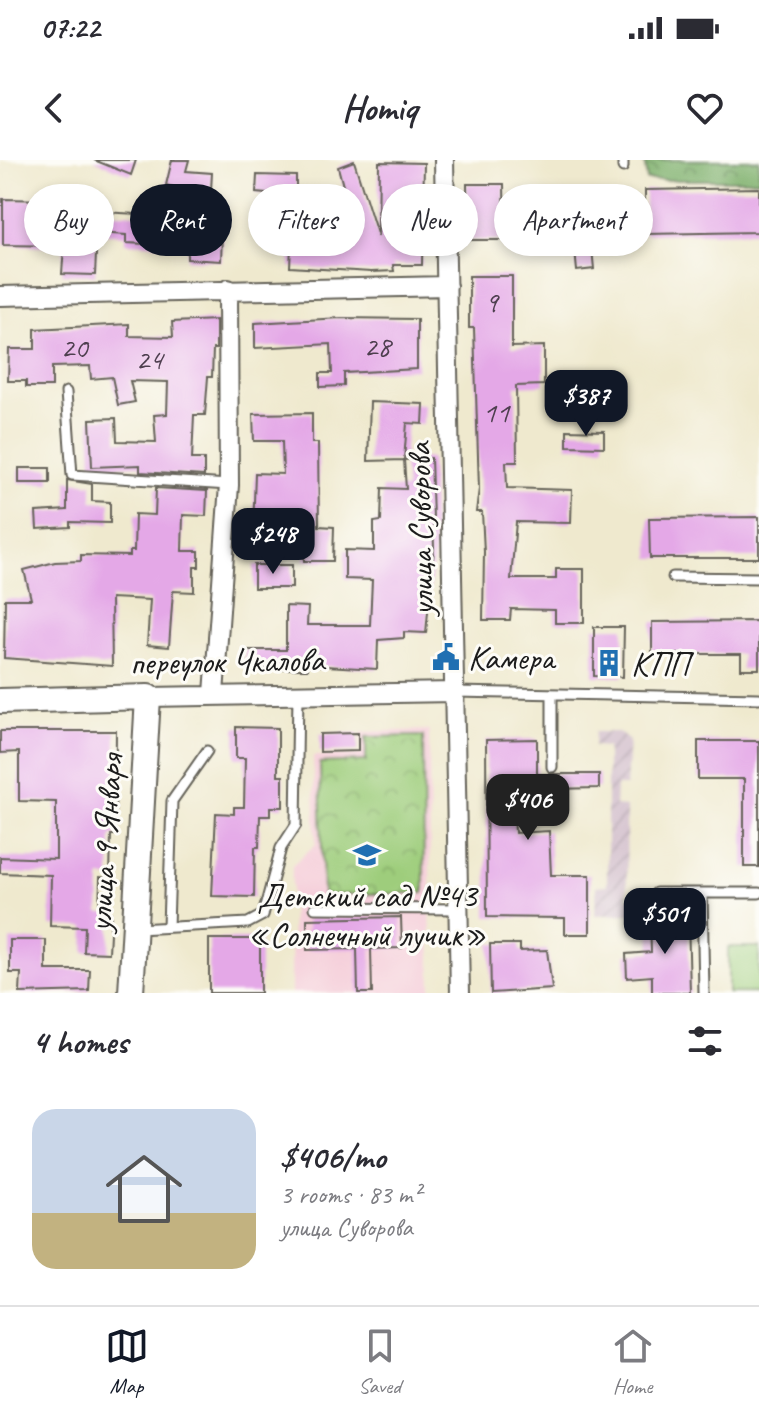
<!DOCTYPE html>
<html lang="en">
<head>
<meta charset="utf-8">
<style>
	:root { --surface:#fff; --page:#f2f2f3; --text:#2b2b33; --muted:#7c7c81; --line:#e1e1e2; --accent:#111827 }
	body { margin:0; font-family:Caveat,sans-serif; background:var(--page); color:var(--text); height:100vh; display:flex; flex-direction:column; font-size:30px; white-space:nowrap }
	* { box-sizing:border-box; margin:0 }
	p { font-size:26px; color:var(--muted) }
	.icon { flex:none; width:44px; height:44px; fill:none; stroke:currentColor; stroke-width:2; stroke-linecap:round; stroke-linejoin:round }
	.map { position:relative; height:833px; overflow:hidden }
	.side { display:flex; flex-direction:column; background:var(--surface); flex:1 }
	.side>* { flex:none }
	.top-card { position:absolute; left:24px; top:24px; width:712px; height:72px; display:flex; gap:16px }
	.price { position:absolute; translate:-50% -68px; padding:0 18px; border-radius:16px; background:var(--accent); color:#fff; font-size:26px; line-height:52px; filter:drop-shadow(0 2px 4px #0008) }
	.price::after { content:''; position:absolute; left:50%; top:48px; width:24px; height:18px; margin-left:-12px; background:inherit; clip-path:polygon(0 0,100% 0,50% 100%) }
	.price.selected { background:#222; color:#fff }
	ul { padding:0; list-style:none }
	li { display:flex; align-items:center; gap:24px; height:200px; padding:0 32px }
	li span { display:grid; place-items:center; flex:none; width:224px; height:160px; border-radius:24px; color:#555 }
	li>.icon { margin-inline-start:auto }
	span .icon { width:96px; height:96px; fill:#fffc; stroke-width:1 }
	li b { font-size:34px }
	h2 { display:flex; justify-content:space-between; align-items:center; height:96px; padding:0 32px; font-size:34px }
	.tag { padding:0 28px; border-radius:36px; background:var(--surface); box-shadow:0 4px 12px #0003; font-size:28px; line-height:72px }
	.tag.selected { background:var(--accent); color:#fff }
	.status { display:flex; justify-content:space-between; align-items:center; height:56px; padding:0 40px; background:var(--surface); direction:ltr }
	.status svg { height:22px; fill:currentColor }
	header { display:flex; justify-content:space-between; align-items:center; height:104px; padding:0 32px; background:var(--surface); font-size:36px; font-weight:700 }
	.tabs { display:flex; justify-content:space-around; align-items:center; height:112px; border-top:2px solid var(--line); background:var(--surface); font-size:22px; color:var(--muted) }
	.tabs a { display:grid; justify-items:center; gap:4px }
	.tabs .selected { color:var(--accent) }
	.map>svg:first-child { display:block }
	.built { fill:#f5cfda }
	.industrial { fill:url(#industrial-furrows) }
	.forest { fill:url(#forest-crowns); stroke:#4d6644; stroke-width:2 }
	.park { fill:url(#park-crowns); stroke:#5d744c; stroke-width:2 }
	.pitch { fill:#9ecd7c; stroke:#5d744c; stroke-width:2 }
	.building { fill:#e4a8e7 }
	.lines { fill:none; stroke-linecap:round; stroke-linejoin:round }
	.service-casing { stroke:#66645a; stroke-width:13 }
	.minor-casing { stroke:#66645a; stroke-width:22 }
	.tertiary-casing { stroke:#66645a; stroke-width:28 }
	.service { stroke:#fff; stroke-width:9 }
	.minor { stroke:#fff; stroke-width:18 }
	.tertiary { stroke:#fff; stroke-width:24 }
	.labels { text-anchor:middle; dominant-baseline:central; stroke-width:6; stroke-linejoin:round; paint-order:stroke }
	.number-label { font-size:30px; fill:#4e3f4f }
	.street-label { font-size:34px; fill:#1c1c1c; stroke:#fdfcf7 }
	.poi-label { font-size:34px; fill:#1c1c1c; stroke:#fdfcf7; text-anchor:start }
</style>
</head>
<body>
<div class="status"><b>07:22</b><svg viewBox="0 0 49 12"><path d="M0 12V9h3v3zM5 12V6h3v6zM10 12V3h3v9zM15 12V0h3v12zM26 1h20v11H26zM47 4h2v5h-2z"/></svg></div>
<header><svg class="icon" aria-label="back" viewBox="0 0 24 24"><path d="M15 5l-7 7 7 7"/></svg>Homiq<svg class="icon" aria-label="heart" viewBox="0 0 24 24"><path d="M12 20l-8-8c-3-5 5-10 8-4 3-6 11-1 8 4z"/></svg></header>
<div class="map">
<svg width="759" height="833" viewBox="0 0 759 833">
	<defs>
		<pattern id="industrial-furrows" width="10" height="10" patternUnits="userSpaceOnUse" patternTransform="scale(2)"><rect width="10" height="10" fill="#d1bdcb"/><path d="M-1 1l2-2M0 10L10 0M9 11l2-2" fill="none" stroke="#b3a2ae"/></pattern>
		<pattern id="forest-crowns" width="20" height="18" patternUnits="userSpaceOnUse" patternTransform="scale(2)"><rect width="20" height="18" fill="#7eb06c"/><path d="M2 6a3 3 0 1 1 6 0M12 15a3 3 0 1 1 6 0" fill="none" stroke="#668e58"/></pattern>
		<pattern id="park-crowns" width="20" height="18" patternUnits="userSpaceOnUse" patternTransform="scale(2)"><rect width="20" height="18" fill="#9ecd7c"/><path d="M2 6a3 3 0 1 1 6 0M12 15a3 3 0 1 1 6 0" fill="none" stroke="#88af6b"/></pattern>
	</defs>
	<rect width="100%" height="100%" fill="#fdfcf7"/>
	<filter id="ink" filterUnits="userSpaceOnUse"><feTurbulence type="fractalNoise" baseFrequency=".0125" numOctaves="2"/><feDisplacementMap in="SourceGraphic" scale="16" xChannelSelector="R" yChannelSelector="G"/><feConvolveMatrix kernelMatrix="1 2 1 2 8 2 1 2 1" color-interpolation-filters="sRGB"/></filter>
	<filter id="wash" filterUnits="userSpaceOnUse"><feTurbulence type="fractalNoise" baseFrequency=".006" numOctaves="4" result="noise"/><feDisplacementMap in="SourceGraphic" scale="32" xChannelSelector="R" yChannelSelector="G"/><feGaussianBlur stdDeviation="1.8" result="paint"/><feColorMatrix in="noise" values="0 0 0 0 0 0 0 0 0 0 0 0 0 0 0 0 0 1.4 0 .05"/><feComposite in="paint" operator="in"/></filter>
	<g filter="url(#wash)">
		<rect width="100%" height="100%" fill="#efe9ce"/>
		<!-- built -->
		<path class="built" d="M429,570L431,833H291L292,705L316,684L313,596L362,594L361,572Z"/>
		<!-- industrial -->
		<path class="industrial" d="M595,572H618L629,581L626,626H616L615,646L626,647L627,738L632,739V754L595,755L596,726L607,725V587L594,586Z"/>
		<!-- forest -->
		<path class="forest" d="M644,0H759V20H647Z"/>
		<!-- park -->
		<path class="park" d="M423,576L424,733L323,735L320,603L366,601V577Z"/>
		<!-- pitch -->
		<path class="pitch" d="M728,787H759V833H728Z"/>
		<g id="blocks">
			<!-- building -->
			<path class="building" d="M94,0H136L131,15Z
				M172,0H189L186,11L212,13L210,47L223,48L221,101L187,99V86L126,83V75L97,73L95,115L62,114L64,86L3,85V39L51,40V49L189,57L190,31L166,25Z
				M354,1L378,77L379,2L424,3L422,105H393L394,111L371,112L290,107L291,86L263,85L266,34L256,33L257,15L296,16V38L305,39L304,67L338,68V56H351L338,7Z
				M467,24H504L505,80H468Z
				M759,28V72L645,74V30Z
				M591,78L594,109L577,111L574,79Z
				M469,116H512V187L544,186V225L516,226L517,302H506L507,328L572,330L571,363L516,362L511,419H556V409H584V463H555V450L511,449L510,460H483L484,392L482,352H476L479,329L474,168H469Z
				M341,158L417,159V209L344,213V226L320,227V213H332L331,184L255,188V163Z
				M216,160V189H213L212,217H208L205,255H194L192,299H204V316L140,312V305L92,307L90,259L116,258L117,281L156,282L154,255L167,254L168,222L130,221L135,242L118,245L112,217L91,219L90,206L52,207V227H26V221H8L9,189H35V169L129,164V176L173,177L172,162Z
				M370,242L424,244L423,264L407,263L404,300L368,301Z
				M312,253V283H318L319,366L334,367L333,401H304V372H253L255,313L283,314L282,281H254L253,254Z
				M567,270L604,271V287L567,286Z
				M431,298L434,388L426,473L404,472V478L378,480L377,509L308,505V509H245V490H286V446L308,447L307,465H370L372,420L345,419V390L374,391V362L381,361L382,328L406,329L404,300Z
				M19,308H50V323H19Z
				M67,320L92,324V341L110,342V363L70,362V367L37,369L36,352L67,350Z
				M156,328L207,331L206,356L183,355L182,391H199V407H194V432L173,431L169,487L147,485L150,440L111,438L112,506L4,498L5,439H31L24,410L55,402L81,401V395L130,396V391H134L135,354L155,355Z
				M759,357V398H650L649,358Z
				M254,405H292V428H254Z
				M759,461V509H741V494H652V462Z
				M594,467H624L623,517L594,516Z
				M236,567L278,568V616H283V647H270V656H260L259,687H255L254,737L212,736L216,653L234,654V647H244L245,598H236Z
				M0,571H116L115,675H111L110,718L100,717L99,753H111L109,793L84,792L85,767L50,766L51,715L0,713V697L56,699V642L19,641V592L0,593Z
				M358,573V591L320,592V574Z
				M537,579V614H599V628L551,629V636H513L515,673L549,671L551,715H590V774H565V758L487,757L486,580Z
				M698,581H759V707H744V619H698Z
				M688,756L690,833H652V816L627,818L626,794L651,792L650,757Z
				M401,757L402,788L371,789L372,833H358L357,789L307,790V759Z
				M209,779H260V833H209Z
				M10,780H46V810H90L89,831L20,833L21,813H10Z
				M490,784H520V791L547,790L552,829L491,833Z"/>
		</g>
	</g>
	<g filter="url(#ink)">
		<use href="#blocks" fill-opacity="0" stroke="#66645a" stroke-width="2"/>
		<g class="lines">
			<!-- service casing -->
			<g class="service-casing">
				<path id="service" d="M623,7V0
					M66,232L72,315L229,325
					M673,417L759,418
					M455,532L759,538
					M552,607V535
					M656,733H702
					M315,748L458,749
					M168,767L172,641L207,591
					M137,769L248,763L263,755L281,688L296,665L298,534
					M704,833L702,733H759"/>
			</g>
			<!-- minor casing -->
			<g class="minor-casing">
				<path id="minor" d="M444,0L460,833
					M0,136L447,126
					M214,534L229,325L228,129
					M148,537L455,532"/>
			</g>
			<!-- tertiary casing -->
			<g class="tertiary-casing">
				<path id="tertiary" d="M0,541L148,537L131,833"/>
			</g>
			<!-- service -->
			<use href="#service" class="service"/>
			<!-- minor -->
			<use href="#minor" class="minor"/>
			<!-- tertiary -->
			<use href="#tertiary" class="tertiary"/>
		</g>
	</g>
	<!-- icons -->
	<defs>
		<g id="civic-bare" transform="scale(2.16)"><path d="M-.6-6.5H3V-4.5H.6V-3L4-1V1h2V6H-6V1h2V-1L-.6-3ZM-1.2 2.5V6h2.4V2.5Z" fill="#1f6fb2" stroke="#fdfcf7" stroke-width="2.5" paint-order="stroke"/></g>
		<g id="building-bare" transform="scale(2.16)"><path d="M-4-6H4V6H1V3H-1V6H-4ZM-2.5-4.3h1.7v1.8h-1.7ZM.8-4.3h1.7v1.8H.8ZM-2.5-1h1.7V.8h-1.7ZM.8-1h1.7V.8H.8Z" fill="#1f6fb2" stroke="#fdfcf7" stroke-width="2.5" paint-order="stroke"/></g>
		<g id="school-bare" transform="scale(2.16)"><path d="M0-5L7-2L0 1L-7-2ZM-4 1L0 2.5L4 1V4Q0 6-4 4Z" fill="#1f6fb2" stroke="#fdfcf7" stroke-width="2.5" paint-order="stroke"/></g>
	</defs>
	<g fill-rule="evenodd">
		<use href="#civic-bare" x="446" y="497"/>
		<use href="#building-bare" x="609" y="503"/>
		<use href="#school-bare" x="367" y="695"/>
	</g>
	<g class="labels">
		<!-- number labels -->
		<g class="number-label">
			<text x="491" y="142">9</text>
			<text x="377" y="186">28</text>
			<text x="74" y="187">20</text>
			<text x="149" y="199">24</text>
			<text x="496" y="252">11</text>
		</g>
		<!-- street labels -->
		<g class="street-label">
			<text transform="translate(420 369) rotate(-91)">улица Суворова</text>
			<text transform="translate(227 501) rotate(-1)">переулок Чкалова</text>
			<text transform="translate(105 683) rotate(-86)">улица 9 Января</text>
		</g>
		<!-- poi labels -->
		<g class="poi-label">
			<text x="468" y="497">Камера</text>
			<text x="631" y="503">КПП</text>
			<text x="367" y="735" text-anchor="middle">Детский сад №43<tspan x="367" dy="39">«Солнечный лучик»</tspan></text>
		</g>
	</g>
</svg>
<b class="price" style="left:586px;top:278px">$387</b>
<b class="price" style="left:273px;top:416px">$248</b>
<b class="price selected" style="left:528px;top:682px">$406</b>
<b class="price" style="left:665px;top:796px">$501</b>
<div class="top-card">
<a class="tag">Buy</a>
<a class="tag selected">Rent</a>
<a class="tag">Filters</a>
<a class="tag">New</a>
<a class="tag">Apartment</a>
</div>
</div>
<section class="side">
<h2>4 homes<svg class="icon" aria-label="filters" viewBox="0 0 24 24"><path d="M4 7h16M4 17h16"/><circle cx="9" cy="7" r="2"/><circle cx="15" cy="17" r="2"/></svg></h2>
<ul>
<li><span style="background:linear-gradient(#c9d6e8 65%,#c2b280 0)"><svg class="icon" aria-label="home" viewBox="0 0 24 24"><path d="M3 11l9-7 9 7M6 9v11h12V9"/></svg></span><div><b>$406/mo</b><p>3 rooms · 83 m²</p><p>улица Суворова</p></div></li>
</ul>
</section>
<nav class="tabs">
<a class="selected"><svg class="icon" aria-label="map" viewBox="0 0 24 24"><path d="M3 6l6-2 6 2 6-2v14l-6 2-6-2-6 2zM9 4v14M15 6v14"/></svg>Map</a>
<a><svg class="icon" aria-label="saved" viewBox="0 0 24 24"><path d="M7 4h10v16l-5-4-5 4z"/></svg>Saved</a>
<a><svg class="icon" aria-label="home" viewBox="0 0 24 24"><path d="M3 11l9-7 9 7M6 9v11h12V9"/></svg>Home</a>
</nav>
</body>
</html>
